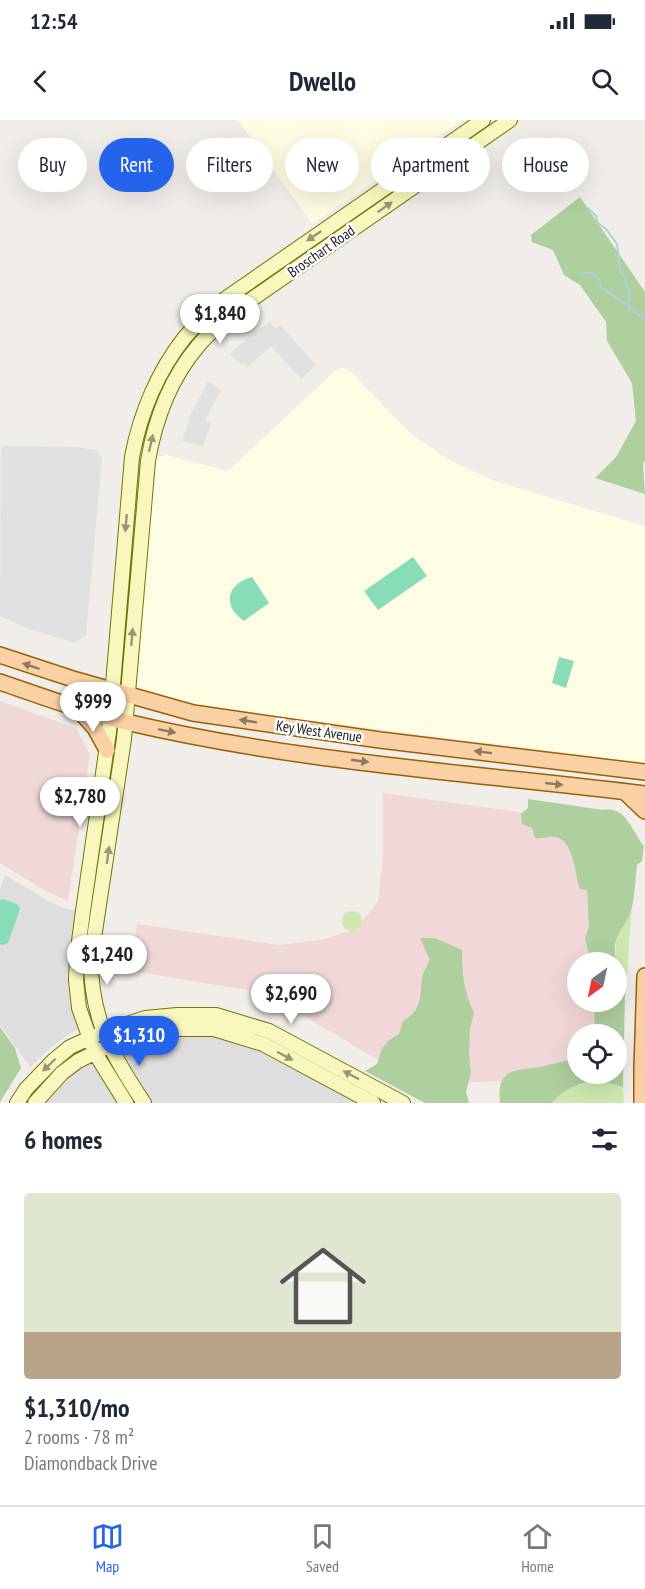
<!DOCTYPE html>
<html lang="en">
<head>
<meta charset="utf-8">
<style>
	:root { --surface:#fff; --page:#f6f6f7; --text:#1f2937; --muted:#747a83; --line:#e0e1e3; --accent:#2563eb }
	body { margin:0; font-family:"PT Sans Narrow",sans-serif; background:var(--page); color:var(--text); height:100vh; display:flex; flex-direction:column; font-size:22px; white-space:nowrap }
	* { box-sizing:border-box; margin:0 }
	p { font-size:20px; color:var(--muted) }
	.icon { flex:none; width:33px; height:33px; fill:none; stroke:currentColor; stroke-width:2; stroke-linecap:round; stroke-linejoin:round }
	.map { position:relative; height:983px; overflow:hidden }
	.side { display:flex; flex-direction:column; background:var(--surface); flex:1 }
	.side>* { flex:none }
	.banner { position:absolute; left:18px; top:18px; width:609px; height:54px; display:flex; gap:12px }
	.needle { width:39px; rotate:213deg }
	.buttons { position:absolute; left:567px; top:832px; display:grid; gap:12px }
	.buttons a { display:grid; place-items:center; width:60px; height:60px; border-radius:50%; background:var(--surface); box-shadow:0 6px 24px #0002; font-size:30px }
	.price { position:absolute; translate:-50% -51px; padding:0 14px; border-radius:21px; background:#fff; color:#222; font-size:20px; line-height:39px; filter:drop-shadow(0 2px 3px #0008) }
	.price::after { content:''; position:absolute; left:50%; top:36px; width:18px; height:14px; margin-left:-9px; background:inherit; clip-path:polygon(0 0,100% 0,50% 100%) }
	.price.selected { background:var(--accent); color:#fff }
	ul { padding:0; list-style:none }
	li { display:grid; align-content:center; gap:12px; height:318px; padding:0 24px }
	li+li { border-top:2px solid var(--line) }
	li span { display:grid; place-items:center; height:186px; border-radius:6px; color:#555 }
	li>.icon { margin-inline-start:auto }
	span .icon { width:108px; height:108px; fill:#fffc; stroke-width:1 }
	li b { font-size:26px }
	h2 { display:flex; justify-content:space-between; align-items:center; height:72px; padding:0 24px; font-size:26px }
	.chip { padding:0 21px; border-radius:27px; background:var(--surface); box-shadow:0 6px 24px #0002; font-size:21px; line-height:54px }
	.chip.selected { background:var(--accent); color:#fff }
	.status { display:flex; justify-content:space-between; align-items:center; height:42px; padding:0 30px; background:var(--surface); direction:ltr }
	.status svg { height:16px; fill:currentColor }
	header { display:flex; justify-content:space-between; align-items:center; height:78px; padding:0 24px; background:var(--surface); font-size:27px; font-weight:700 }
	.menu { display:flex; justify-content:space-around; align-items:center; height:84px; border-top:2px solid var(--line); background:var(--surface); font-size:16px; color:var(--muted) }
	.menu a { display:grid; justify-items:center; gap:3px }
	.menu .selected { color:var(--accent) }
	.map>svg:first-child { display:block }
	.residential { fill:#dfdede }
	.commercial { fill:#f1d8d8 }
	.education { fill:#fefde3 }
	.grass { fill:#cee9b0 }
	.forest { fill:#aecf9e }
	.pitch { fill:#88ddb8 }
	.parking { fill:#e1e1e1 }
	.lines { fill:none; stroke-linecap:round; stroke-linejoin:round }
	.stream { stroke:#aad3dd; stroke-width:2 }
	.secondary-casing { stroke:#707708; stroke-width:16 }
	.primary-casing { stroke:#996104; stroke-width:18 }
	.secondary { stroke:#f8f8be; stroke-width:14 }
	.primary { stroke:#f9d1a4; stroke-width:15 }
	.oneway { fill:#979777 }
	.oneway2 { fill:#8d7962 }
	.labels { text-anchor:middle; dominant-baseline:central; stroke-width:5; stroke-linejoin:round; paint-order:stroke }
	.street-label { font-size:15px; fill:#212121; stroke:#fff }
</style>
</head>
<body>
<div class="status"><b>12:54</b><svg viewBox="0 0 49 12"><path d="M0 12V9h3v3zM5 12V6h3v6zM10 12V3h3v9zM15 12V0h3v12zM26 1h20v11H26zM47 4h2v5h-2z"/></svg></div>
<header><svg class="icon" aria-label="back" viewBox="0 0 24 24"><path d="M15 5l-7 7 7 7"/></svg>Dwello<svg class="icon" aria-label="search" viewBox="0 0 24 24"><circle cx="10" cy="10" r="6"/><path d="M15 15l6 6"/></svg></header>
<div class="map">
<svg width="645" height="983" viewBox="0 0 645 983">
	<rect width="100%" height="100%" fill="#f1ede8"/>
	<!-- residential -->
	<path class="residential" d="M5,755L48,781L67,789L82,791L76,836L85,907L71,913L50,928L30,947L0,905V770Z
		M148,913L238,916L371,983H145L110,927Z
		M95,933L125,983H36Z"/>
	<!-- commercial -->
	<path class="commercial" d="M0,581L76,608L90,634L68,781L47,772L0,743Z
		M383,673L612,705L608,843H578V882H607L606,915H578V954L605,958L418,964L266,873L131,851L137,804L279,825L321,820L357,809L378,781L383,739Z"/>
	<!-- education -->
	<path class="education" d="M238,0H463L312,104Z
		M344,248L350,251L411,314L451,341L495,361L645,406V643L221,589L178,582L139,570L134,557L154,343L156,338L166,335L228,351L337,249Z"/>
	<!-- grass -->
	<path class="grass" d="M632,783L625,882L622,853L615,835L616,822L619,810L628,798Z
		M342 801a10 10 0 1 1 20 0a10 10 0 1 1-20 0Z
		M606,962L623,967L624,983H552C568,964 582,963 606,962Z"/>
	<!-- forest -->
	<path class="forest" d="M580,77L645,172V341L643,343L645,374L595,358L616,337L636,301L632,263L607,221L606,202L580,165L564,155L553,130L532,122L531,115Z
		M528,679L603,690C627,686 631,711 644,726L642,741L637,745C635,762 635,781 629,796C622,811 613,816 615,835C616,842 621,847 622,853C624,859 622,865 625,871L623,967C597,958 571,960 552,983H500C496,948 514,951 540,947C553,944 565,941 577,938L578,954H616V915H595L594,882H616V843H591L585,818L589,807L587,770L580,769C575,755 574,718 554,717C547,716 545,719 535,718L532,708L522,704L521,694L528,688Z
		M420,818H435L462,830C462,854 464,872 474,893L470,909L469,935L471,952L466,972L469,983H425L365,951L377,944L382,929L388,921L399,914L403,901C422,890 420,879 422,858C423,852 427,846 430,840Z
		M0,907L15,928L21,948L0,982Z"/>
	<!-- pitch -->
	<path class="pitch" d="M413,437L427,456L378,490L364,471Z
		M252,457L269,483L244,501C222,486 226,464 252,457Z
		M559,537L574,541L566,568L552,563Z
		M3,779L17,784L20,789L8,823L3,825L0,824V780Z"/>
	<!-- parking -->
	<path class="parking" d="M270,202L276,209L280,205L316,245L301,259L271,226L247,248L244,244L241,245L230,234L249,216Z
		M208,261L221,270L205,300L211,303L203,326L182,321L191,294Z
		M1,326L76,327L95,330L102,338L86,515L75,523L26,508L0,496Z"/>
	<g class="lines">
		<!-- stream -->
		<path class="stream" d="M588,88L596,96L598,103L606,109L617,124L620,148L629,170V189L645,199
			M581,153H592L600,161L601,168C612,172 618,181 629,186"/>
		<!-- secondary casing -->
		<g class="secondary-casing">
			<path id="secondary" d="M17,983L26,969L53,941L70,927L103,912L145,898L177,895H216L269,911L403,983
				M35,983L62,953L78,941L127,917L148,912L178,909H214L263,924L373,983
				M126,983L95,933L79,888L76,860L77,836L83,791L109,612L132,337C140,294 158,251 185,217C196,204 209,192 222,181L483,0
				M144,983C112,935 90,898 91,838L124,619L148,341C155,300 171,258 198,226C208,214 220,204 232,193L510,0"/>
		</g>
		<!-- primary casing -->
		<g class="primary-casing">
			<path id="primary" d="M0,535L76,560L193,593L380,620L645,652
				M0,562C41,576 83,592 126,602C296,642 472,653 645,674
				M77,588L95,608L107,630
				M625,672L645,691
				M642,983V948L645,856"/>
		</g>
		<!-- secondary -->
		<use href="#secondary" class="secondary"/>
		<!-- primary -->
		<use href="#primary" class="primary"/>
	</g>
	<!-- one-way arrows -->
	<defs><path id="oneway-solid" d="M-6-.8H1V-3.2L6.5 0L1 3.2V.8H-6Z" transform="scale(1.5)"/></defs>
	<g class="oneway">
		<use href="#oneway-solid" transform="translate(385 87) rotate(-35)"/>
		<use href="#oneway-solid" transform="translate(314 116) rotate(146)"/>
		<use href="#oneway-solid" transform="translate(151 323) rotate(-77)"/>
		<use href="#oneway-solid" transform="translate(126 403) rotate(95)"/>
		<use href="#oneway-solid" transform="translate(132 517) rotate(-85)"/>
		<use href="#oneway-solid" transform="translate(108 735) rotate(-82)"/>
		<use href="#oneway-solid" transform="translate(285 936) rotate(28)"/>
		<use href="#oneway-solid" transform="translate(49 945) rotate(136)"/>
		<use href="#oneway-solid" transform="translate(351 955) rotate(-152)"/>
	</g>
	<g class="oneway2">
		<use href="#oneway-solid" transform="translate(31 546) rotate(-162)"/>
		<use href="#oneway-solid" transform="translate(248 601) rotate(-171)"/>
		<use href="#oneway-solid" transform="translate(167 611) rotate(12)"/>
		<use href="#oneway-solid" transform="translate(483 632) rotate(-173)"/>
		<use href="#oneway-solid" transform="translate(360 641) rotate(8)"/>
		<use href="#oneway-solid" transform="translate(554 664) rotate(6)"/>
	</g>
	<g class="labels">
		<!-- street labels -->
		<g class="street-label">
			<text transform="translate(321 131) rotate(-35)">Broschart Road</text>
			<text transform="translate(319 611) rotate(8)">Key West Avenue</text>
		</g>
	</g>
</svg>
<div class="buttons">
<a><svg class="needle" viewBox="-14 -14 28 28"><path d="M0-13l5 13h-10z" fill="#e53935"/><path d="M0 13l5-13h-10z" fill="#747a83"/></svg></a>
<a><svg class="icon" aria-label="locate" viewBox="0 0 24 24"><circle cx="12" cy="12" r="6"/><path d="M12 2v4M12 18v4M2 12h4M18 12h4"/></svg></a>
</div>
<b class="price" style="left:220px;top:225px">$1,840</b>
<b class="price" style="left:93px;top:613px">$999</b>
<b class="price" style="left:80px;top:708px">$2,780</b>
<b class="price" style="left:107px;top:866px">$1,240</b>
<b class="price" style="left:291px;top:905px">$2,690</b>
<b class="price selected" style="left:139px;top:947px">$1,310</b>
<div class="banner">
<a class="chip">Buy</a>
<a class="chip selected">Rent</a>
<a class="chip">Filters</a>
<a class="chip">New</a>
<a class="chip">Apartment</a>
<a class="chip">House</a>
</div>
</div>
<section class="side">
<h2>6 homes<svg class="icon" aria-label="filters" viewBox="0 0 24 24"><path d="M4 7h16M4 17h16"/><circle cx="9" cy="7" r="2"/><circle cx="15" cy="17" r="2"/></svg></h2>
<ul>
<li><span style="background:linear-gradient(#dfe7d0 75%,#b9a48a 0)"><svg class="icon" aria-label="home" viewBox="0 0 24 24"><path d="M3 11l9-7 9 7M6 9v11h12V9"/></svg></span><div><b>$1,310/mo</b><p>2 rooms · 78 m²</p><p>Diamondback Drive</p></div></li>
</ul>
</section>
<nav class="menu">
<a class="selected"><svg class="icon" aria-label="map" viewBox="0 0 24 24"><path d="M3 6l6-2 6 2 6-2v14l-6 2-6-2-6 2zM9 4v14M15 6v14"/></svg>Map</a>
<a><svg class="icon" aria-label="saved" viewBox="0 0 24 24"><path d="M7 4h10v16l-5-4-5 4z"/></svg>Saved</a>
<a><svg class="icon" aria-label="home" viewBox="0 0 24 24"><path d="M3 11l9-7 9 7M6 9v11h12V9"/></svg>Home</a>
</nav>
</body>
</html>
